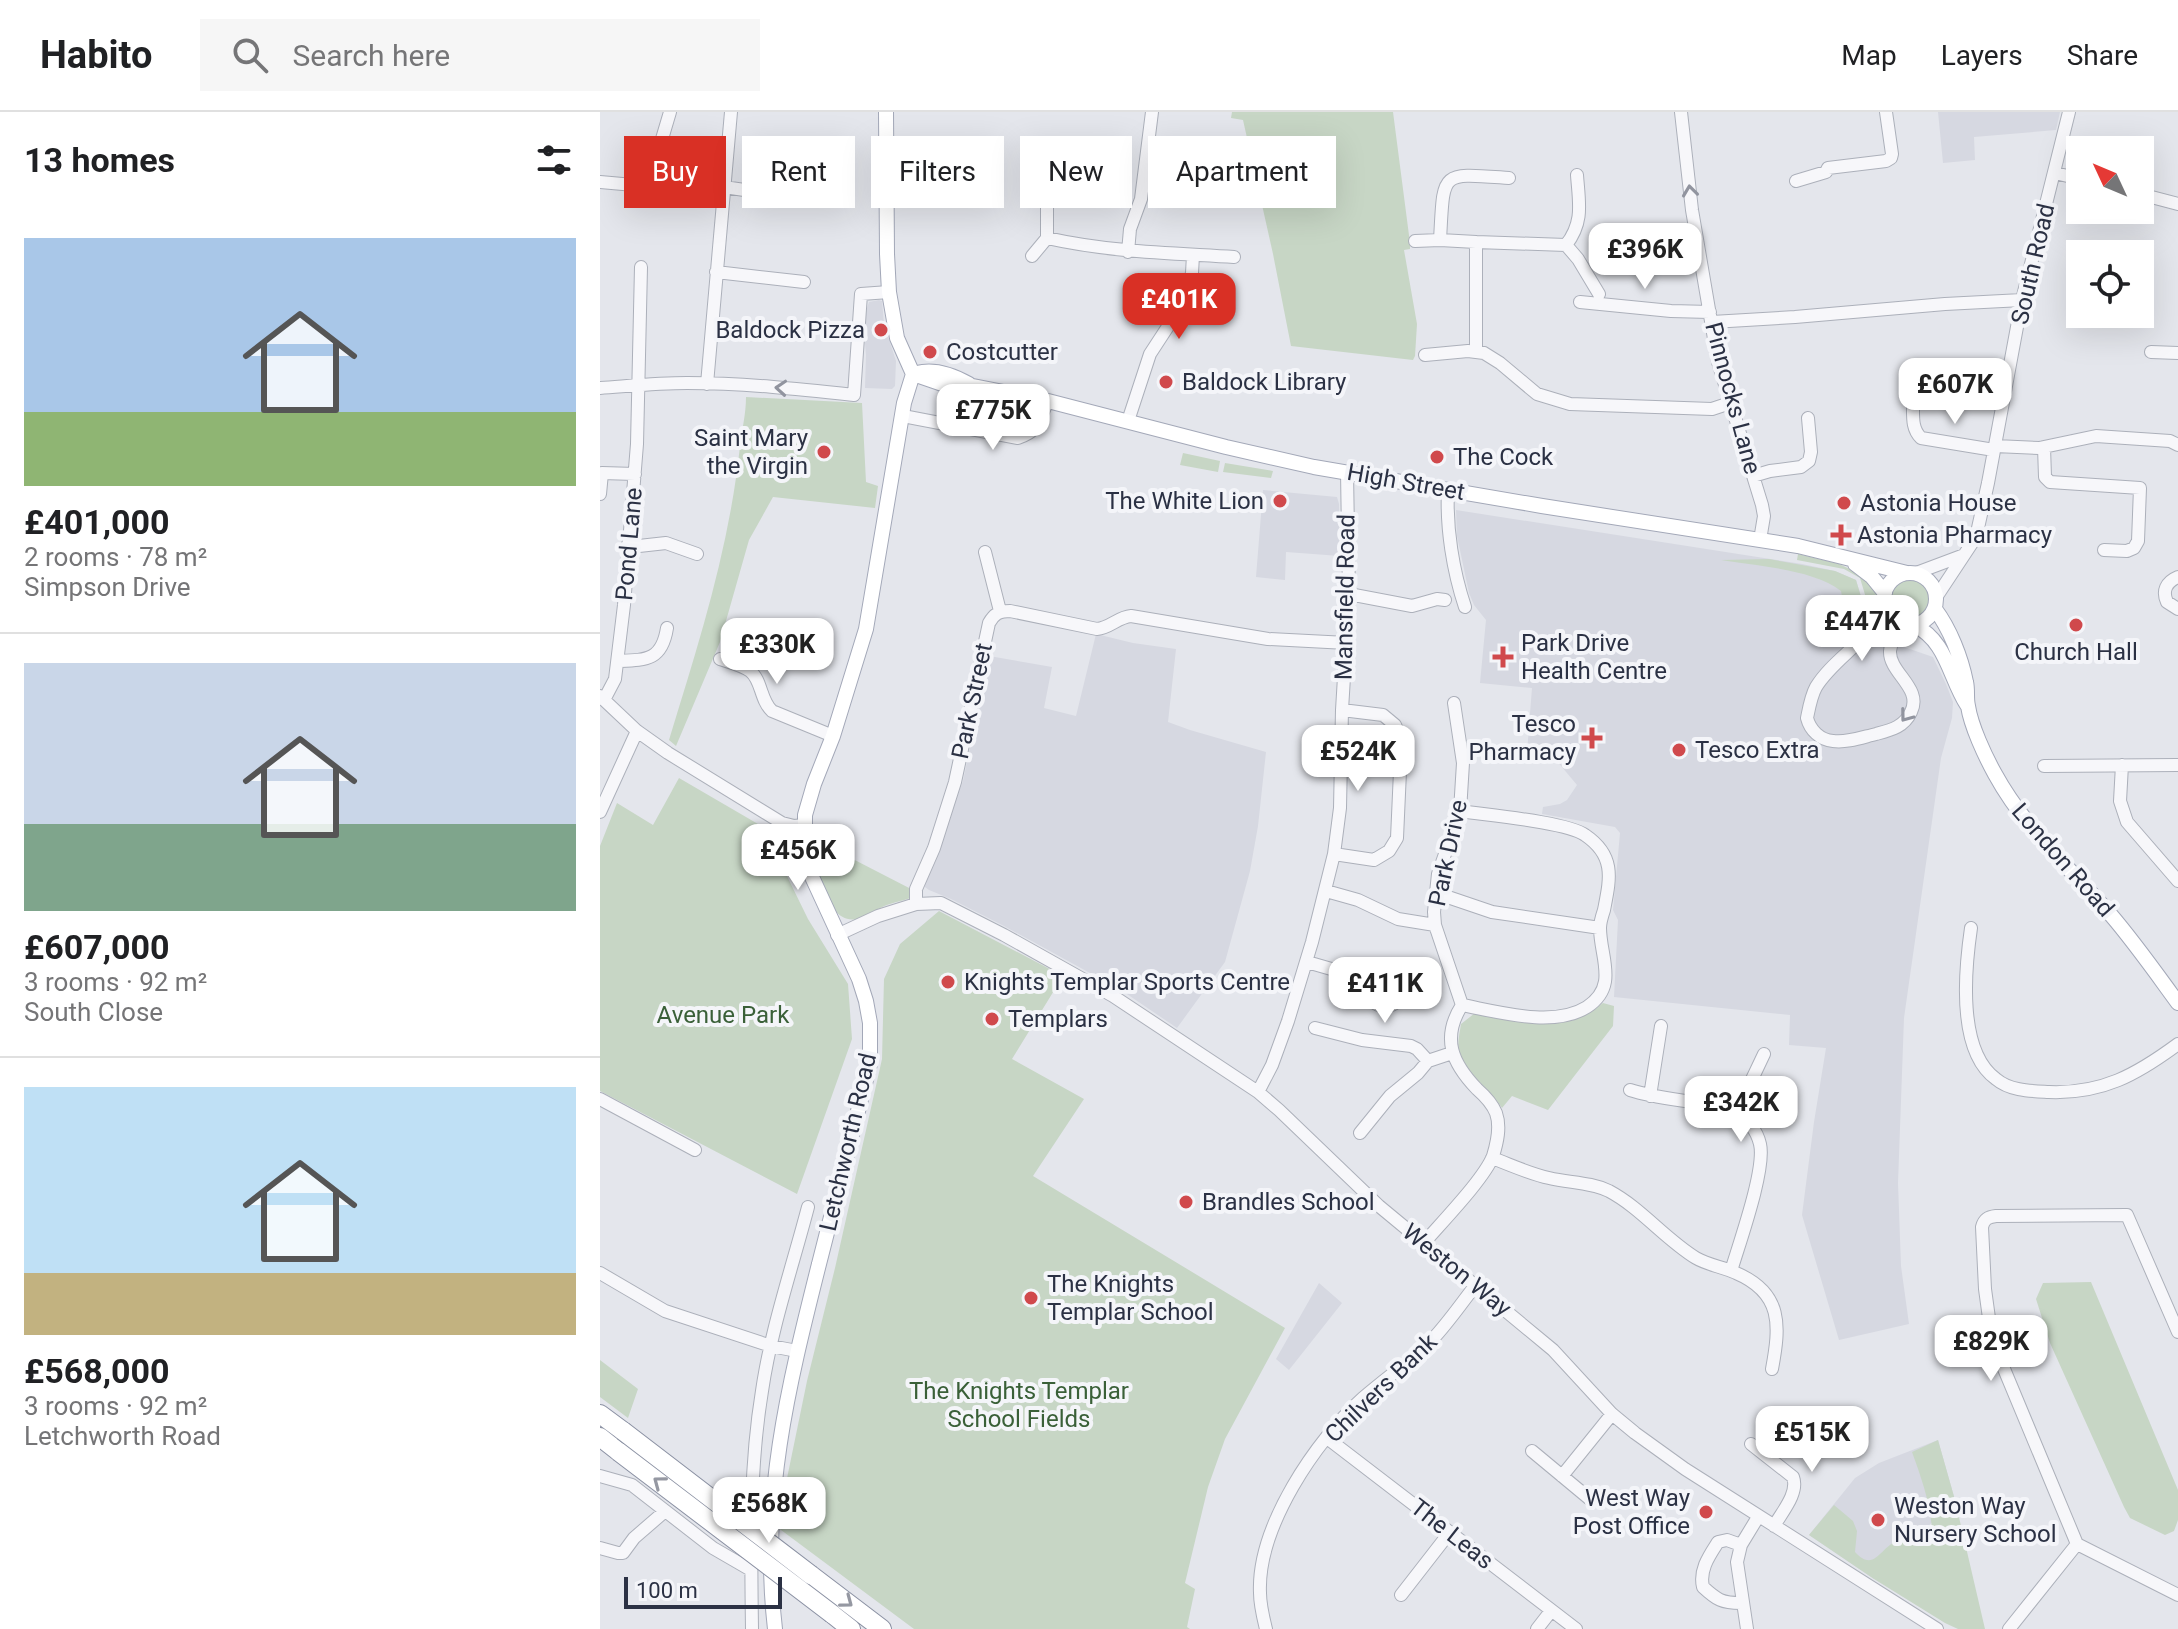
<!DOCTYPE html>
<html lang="en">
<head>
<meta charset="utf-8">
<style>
	:root { --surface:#fff; --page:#f6f6f6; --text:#202124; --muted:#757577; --line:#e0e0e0; --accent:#d93025 }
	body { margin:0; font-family:Roboto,sans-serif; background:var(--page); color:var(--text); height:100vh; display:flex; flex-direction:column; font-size:30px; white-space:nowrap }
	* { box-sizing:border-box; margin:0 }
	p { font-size:26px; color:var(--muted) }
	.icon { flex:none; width:44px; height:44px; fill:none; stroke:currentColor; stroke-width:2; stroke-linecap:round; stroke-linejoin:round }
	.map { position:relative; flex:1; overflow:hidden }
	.panel { display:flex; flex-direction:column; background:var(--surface); width:600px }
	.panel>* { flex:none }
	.guide { position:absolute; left:24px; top:24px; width:760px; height:72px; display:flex; gap:16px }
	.needle { width:52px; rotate:314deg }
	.tools { position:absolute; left:1466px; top:24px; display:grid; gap:16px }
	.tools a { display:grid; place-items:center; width:88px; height:88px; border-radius:0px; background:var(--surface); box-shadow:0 8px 32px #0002; font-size:40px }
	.scale { position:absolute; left:24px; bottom:20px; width:158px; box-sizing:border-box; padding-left:8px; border:4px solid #2b3144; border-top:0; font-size:22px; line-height:28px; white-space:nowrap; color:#2b3144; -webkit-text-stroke:6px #f4f5f9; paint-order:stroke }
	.price { position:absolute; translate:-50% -68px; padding:0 18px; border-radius:16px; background:#fff; color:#222; font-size:26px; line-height:52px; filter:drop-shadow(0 2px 4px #0008) }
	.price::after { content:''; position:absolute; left:50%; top:48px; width:24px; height:18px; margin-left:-12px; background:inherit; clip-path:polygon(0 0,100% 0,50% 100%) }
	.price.active { background:var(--accent); color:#fff }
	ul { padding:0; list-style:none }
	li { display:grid; align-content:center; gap:16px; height:424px; padding:0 24px }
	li+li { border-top:2px solid var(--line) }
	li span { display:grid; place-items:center; height:248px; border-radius:0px; color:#555 }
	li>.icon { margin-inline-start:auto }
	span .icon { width:144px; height:144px; fill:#fffc; stroke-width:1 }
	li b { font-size:34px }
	h2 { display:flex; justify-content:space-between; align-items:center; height:96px; padding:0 24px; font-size:34px }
	.chip { padding:0 28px; border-radius:0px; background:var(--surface); box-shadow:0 8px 32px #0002; font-size:28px; line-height:72px }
	.chip.active { background:var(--accent); color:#fff }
	header { display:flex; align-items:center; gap:48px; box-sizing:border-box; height:112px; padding:0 40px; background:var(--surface); border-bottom:2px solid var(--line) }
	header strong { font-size:38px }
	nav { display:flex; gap:44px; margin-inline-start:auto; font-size:28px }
	.search { width:560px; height:72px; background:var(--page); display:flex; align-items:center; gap:20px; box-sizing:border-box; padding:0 28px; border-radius:0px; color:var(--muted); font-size:30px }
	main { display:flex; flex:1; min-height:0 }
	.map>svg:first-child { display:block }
	.built { fill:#d6d8e1 }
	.green { fill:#c7d6c5 }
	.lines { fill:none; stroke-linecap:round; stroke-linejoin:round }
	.minor-casing { stroke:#acb0ba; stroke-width:14 }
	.major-casing { stroke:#a3a8b8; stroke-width:16 }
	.highway-casing { stroke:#8b91a3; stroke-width:20 }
	.minor { stroke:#f7f7fa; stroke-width:12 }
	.major { stroke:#fff; stroke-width:14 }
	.highway { stroke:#fff; stroke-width:18 }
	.highway-bridge-casing { stroke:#8b91a3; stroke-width:20; stroke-linecap:butt }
	.highway-bridge { stroke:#fff; stroke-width:18 }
	.oneway { stroke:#91949f }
	.oneway2 { stroke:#9598a2 }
	.poi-dot { fill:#d0494c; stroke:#f4f5f9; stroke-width:3 }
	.labels { text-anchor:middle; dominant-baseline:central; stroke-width:8; stroke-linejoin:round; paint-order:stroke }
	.street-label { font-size:24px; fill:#2b3144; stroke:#f4f5f9 }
	.poi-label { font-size:24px; fill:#2b3144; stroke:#f4f5f9; text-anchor:start }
	.park-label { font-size:24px; fill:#3a6038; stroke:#f4f5f9 }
</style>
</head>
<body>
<header>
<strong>Habito</strong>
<div class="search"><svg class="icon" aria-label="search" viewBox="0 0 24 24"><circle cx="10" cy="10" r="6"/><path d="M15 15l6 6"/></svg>Search here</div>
<nav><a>Map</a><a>Layers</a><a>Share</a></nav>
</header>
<main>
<section class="panel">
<h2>13 homes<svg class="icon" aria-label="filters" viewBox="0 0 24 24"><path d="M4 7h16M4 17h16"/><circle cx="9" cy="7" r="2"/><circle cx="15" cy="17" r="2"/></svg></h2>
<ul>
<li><span style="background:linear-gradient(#a9c7e8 70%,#8fb573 0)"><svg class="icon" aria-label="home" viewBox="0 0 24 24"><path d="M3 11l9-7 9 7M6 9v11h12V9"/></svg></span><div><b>£401,000</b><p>2 rooms · 78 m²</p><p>Simpson Drive</p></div></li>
<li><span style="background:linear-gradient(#c9d6e8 65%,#7fa58c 0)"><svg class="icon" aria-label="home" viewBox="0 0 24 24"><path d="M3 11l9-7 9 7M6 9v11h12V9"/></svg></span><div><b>£607,000</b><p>3 rooms · 92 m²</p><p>South Close</p></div></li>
<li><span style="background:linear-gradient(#bfe0f5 75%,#c2b280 0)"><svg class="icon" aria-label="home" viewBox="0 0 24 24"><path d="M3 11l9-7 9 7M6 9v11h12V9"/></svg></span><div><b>£568,000</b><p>3 rooms · 92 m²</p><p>Letchworth Road</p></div></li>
</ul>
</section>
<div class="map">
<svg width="1578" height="1517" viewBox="0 0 1578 1517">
	<rect width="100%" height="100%" fill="#e4e6ec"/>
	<!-- built -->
	<path class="built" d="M1338,0H1460L1456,18L1374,25L1375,48L1343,51Z
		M279,188L282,189L284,212L296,249L295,274L292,277L265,276L266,243L263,208L269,190Z
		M663,378L737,385L739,392L740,444L686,440L685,468L656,465Z
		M856,398L1202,452L1235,459L1256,468L1269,511L1304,535L1333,545L1346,572L1353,590L1352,606L1341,646L1304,906L1298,1071L1301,1154L1309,1212L1239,1228L1202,1103L1214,1010L1226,936L1189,933L1190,903L1014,885L1018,808L1013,798L1020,721L1015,715L942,702L943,695L960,692L967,688L977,673L956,648L939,642L927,641L932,576L880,571L886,508L874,493L869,481L857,424Z
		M496,522L533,531L576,537L568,610L590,618L666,640L658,714L650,759L625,850L577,916L521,878L520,883L506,875L510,872L404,814L351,787L329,778L325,775V769L363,669L389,544L452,555L444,596L476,604Z
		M719,1171L742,1191L689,1258L676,1247Z
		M1338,1328L1355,1388L1274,1467L1209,1423L1255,1366L1279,1351Z"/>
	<!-- green -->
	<path class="green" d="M632,0H793L810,131V137L804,138L817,212L815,244L813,248L691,234L673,142L643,8L631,6Z
		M146,285L262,291L266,370L278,374L275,396L173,385L149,428L120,530L76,634L69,628C99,530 129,438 140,334C142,317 146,302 146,285Z
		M583,341L620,349L618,360L580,353Z
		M625,351L673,359L671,366L623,360Z
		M1198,442L1239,452L1265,464L1278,483L1279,490L1272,506L1260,466L1244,457L1197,448Z
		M1169,447L1235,459L1256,468L1269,511C1262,520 1252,529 1242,531L1240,527L1244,495L1241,479C1213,457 1156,454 1121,448Z
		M1291 485a20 20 0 1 1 40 0a20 20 0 1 1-40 0Z
		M79,666L182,726L185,760L208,807L248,872L252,927L197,1082L0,979V734L17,691L53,713Z
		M212,726L313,778L311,786C301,789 290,791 280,796C273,799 265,805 257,807C225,814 214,748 212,726Z
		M339,799L463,864L412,947L484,987L433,1064L685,1216L625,1327L608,1375L585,1471L595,1477L587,1515L590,1517H314L177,1415L207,1269L235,1156L282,947L284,867L300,832Z
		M1003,891L1014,894L1013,914L948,998L912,984L902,996C889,976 865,962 859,938C857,930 860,920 861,912L875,901C901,904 946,914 970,909C982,906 993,899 1003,891Z
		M1491,1170L1578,1378V1408L1574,1419L1565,1423L1530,1406L1524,1395L1450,1231L1436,1187L1443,1171Z
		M0,1248L38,1277L28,1306L0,1285Z
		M1338,1328L1355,1388L1385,1517H1358L1345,1511L1274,1467L1209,1423L1234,1393L1253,1409L1257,1419L1255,1440C1275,1462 1281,1433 1298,1429C1307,1428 1315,1430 1324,1429L1332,1417C1330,1390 1321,1365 1312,1340Z"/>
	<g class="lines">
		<!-- minor casing -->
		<g class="minor-casing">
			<path id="minor" d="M1081,0L1092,98L1118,250L1162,393L1164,404L1160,428
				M1455,61L1480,67
				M1196,69L1226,60L1228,56L1286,49L1291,46L1292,42L1286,0
				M0,70L123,81
				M48,74L70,0
				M124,75L178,83
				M1540,82L1578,92
				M431,89L430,81L434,74L440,76L447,82V126L432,144
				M447,126C509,140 571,141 634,145
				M840,128C844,58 839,61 909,66
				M815,129L840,128L876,130V239
				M876,130L966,133C984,110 979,91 977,63
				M966,133L978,147L999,182
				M528,140L530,117L541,87L552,0
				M116,160L204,170
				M980,190L1071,199L1110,200
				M1112,210L1195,205L1345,192L1422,188
				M1551,240L1578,241
				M825,243L868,239L884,241L900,251L937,282L970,292L1112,297L1130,291
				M107,272L131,0
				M0,276C29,274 58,271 87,271C143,271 199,277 254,283L261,182L289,180
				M1313,293C1313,306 1312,317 1321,326L1394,338
				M303,304L418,326C442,317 437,310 448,289
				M528,309L550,242L582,193L592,161L593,143
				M1395,334L1439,336L1496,324L1570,329L1578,333
				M1444,335L1445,365L1450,370L1540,376L1538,429L1534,436L1527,439L1504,438
				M1153,364L1170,359L1201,355L1209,349L1211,340L1208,306
				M848,378C846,416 853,459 865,495
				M0,382L2,361L35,362
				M28,432L39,434L66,431L97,442
				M385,440L400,499
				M1316,461L1364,443
				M1578,465C1566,470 1562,479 1567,490L1578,497
				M749,482L812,494L837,487L845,488
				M1337,484L1376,425L1388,371L1422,188L1469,0
				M1284,491C1274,527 1235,544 1216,575C1211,584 1209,596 1207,606C1210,618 1220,628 1233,629C1247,631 1263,625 1276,622C1291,618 1304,615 1311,600C1323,576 1289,561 1290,539C1291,528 1298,519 1306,513
				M120,547C129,550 142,553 150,559C162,568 160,588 172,599L233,624
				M19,549C47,548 62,548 67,516
				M0,584L37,619L68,641L182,711L194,714L205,713
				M4,588L15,567L24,493L37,332L41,155
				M1522,653L1520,689L1527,710L1578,769
				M1444,654L1578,653
				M860,699C886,703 967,710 985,723C1016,744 1010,767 1004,798C1002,804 1000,811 1000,816C1000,845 1019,874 987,895C954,916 899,900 862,893
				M0,700L37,619
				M734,742L774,748L789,739L797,726L801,637L799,622L795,613L783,603L742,598
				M726,779L758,788L798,807L835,813
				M836,781L892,800L1000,816
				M316,792V777L334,736L355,670L389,511C394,502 399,499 410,499L497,517C510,516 518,505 531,504L668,527L747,531
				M1371,816C1365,857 1357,939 1396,967C1410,979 1431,979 1449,980C1502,982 1536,963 1578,932
				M237,823L278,804L316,792L341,791L404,823L513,884L658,980L679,998L779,1094L953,1238L1012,1302L1035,1321L1085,1357L1337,1517
				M707,850L766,867
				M765 874a20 20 0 1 1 40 0a20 20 0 1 1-40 0Z
				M715,916L762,928L811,934L817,937L828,949L852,941
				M1030,978C1064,989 1101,988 1134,1000C1147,1005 1157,1019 1160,1032C1166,1057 1139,1132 1131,1159
				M658,980L672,953L688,909L712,830L734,742L740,696L742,598L749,482L747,360
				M1050,984L1061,914
				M0,987L95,1038
				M1136,1001L1164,942
				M760,1021L790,984L818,961L828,949
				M892,1046C911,1053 930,1062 949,1066C970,1071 990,1070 1009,1079C1041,1096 1065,1127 1096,1146C1108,1153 1123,1155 1136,1161C1183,1181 1180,1214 1172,1257
				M823,1132C841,1111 884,1067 893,1044C897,1031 901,1015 896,1001C892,991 885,984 877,977C852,951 841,926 862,893L835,813L834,800L838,762L860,699L863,651L854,591
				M0,1161L65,1199L171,1234L197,1239
				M727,1326L976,1517
				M1151,1332L1193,1365C1199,1381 1182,1400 1174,1414
				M932,1339L991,1388
				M0,1364L32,1373L113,1436L151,1458
				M962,1364L1012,1302
				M1477,1432L1392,1228L1385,1177L1382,1115C1384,1107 1388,1105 1396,1104L1527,1103L1578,1220
				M1477,1432L1578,1483
				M1141,1433L1127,1428L1118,1430C1109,1444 1099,1458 1103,1475C1117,1488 1122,1491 1141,1491
				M0,1436L18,1441H23L34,1426L64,1400
				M801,1483L850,1420
				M152,1517C151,1437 149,1358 162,1279C171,1217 192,1156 208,1095
				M666,1517C663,1505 660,1493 660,1481C657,1415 716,1328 763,1286C785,1267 808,1251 829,1231C846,1214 860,1193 875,1174
				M937,1517L951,1499
				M1147,1517L1137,1450L1141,1433L1158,1405
				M1409,1517L1477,1432"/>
		</g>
		<!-- major casing -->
		<g class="major-casing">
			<path id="major" d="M286,0L287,142L289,180L297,226L313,262
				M317,261C335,256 353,263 369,272
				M313,262L342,272L373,274L448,289L626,335L714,355L942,394L1198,434L1307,461
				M1255,452L1272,465L1285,481
				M1284 487a26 26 0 1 1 52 0a26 26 0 1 1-52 0Z
				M1335,497C1350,517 1361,545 1366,570C1368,578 1366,586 1368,594C1371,614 1385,644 1395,662C1425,717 1471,757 1511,803C1535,831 1556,861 1578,891
				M1314,513C1347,529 1349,565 1367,593
				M175,1517C160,1388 188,1275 219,1152C236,1085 253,1018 270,952V911L266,889L259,867L212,765L205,725V703L214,672L233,624L266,517L304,291L313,262"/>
		</g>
		<!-- highway casing -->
		<g class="highway-casing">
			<path id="highway" d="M0,1302L23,1319
				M0,1325L19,1340
				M211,1463L282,1517
				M232,1502L251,1517"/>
		</g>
		<!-- minor -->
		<use href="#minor" class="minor"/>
		<!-- major -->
		<use href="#major" class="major"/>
		<!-- highway -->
		<use href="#highway" class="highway"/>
		<!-- highway-bridge casing -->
		<g class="highway-bridge-casing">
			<path id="highway-bridge" d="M23,1319L211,1463
				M19,1340L232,1502"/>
		</g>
		<!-- highway-bridge -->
		<use href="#highway-bridge" class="highway-bridge"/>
	</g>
	<!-- one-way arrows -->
	<defs><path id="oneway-chevron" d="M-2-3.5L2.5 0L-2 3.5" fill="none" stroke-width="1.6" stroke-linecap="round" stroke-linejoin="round" transform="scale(2)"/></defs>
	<g class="oneway">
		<use href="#oneway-chevron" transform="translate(1090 79) rotate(-97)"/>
		<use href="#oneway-chevron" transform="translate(181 276) rotate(-176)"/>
		<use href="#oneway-chevron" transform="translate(1306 604) rotate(127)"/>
	</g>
	<g class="oneway2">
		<use href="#oneway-chevron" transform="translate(59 1370) rotate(-143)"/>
		<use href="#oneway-chevron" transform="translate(247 1490) rotate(37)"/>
	</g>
	<!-- markers -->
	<g class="poi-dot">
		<circle cx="281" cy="218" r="8"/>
		<circle cx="330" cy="240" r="8"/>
		<circle cx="566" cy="270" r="8"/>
		<circle cx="224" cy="340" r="8"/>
		<circle cx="837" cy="345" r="8"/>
		<circle cx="680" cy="389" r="8"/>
		<circle cx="1244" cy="391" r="8"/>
		<path d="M1237 411h8v8h8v8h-8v8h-8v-8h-8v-8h8z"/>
		<circle cx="1476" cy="513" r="8"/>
		<path d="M899 533h8v8h8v8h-8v8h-8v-8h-8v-8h8z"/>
		<path d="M988 614h8v8h8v8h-8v8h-8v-8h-8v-8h8z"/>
		<circle cx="1079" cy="638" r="8"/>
		<circle cx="348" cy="870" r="8"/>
		<circle cx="392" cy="907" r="8"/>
		<circle cx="586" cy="1090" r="8"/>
		<circle cx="431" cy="1186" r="8"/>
		<circle cx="1106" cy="1400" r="8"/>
		<circle cx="1278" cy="1408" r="8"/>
	</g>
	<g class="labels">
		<!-- street labels -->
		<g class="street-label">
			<text transform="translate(1433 152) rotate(-77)">South Road</text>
			<text transform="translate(1133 286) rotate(75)">Pinnocks Lane</text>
			<text transform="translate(806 370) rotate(10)">High Street</text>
			<text transform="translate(29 432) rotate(-85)">Pond Lane</text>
			<text transform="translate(745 485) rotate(-89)">Mansfield Road</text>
			<text transform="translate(372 589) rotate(-78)">Park Street</text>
			<text transform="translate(848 741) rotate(-78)">Park Drive</text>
			<text transform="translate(1463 748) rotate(49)">London Road</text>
			<text transform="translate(248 1030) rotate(-77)">Letchworth Road</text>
			<text transform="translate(857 1158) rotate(39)">Weston Way</text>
			<text transform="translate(781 1276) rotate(-44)">Chilvers Bank</text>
			<text transform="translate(852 1422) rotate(38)">The Leas</text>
		</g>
		<!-- poi labels -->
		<g class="poi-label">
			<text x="265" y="218" text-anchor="end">Baldock Pizza</text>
			<text x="346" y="240">Costcutter</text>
			<text x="582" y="270">Baldock Library</text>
			<text x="208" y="326" text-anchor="end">Saint Mary<tspan x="208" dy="28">the Virgin</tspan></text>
			<text x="853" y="345">The Cock</text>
			<text x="664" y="389" text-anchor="end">The White Lion</text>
			<text x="1260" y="391">Astonia House</text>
			<text x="1257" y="423">Astonia Pharmacy</text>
			<text x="921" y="531">Park Drive<tspan x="921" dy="28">Health Centre</tspan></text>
			<text x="1476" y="540" text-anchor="middle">Church Hall</text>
			<text x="976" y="612" text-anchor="end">Tesco<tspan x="976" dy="28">Pharmacy</tspan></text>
			<text x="1095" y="638">Tesco Extra</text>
			<text x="364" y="870">Knights Templar Sports Centre</text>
			<text x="408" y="907">Templars</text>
			<text x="602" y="1090">Brandles School</text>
			<text x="447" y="1172">The Knights<tspan x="447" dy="28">Templar School</tspan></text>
			<text x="1090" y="1386" text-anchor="end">West Way<tspan x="1090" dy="28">Post Office</tspan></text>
			<text x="1294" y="1394">Weston Way<tspan x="1294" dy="28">Nursery School</tspan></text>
		</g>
		<!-- park labels -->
		<g class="park-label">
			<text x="123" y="903">Avenue Park</text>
			<text x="419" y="1279">The Knights Templar<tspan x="419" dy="28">School Fields</tspan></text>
		</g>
	</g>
</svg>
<div class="tools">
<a><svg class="needle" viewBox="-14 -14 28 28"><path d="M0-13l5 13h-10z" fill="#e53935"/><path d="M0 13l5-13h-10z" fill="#757577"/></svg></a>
<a><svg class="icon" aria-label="locate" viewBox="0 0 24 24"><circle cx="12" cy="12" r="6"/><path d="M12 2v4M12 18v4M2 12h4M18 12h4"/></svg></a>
</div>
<div class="scale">100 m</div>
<b class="price" style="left:1045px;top:179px">£396K</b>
<b class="price active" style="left:579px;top:229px">£401K</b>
<b class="price" style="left:1355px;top:314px">£607K</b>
<b class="price" style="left:393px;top:340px">£775K</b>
<b class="price" style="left:1262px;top:551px">£447K</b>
<b class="price" style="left:177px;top:574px">£330K</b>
<b class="price" style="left:758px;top:681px">£524K</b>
<b class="price" style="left:198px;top:780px">£456K</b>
<b class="price" style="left:785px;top:913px">£411K</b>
<b class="price" style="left:1141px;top:1032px">£342K</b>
<b class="price" style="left:1391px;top:1271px">£829K</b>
<b class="price" style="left:1212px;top:1362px">£515K</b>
<b class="price" style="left:169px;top:1433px">£568K</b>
<div class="guide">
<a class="chip active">Buy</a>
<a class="chip">Rent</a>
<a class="chip">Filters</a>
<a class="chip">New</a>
<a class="chip">Apartment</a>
</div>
</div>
</main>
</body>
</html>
